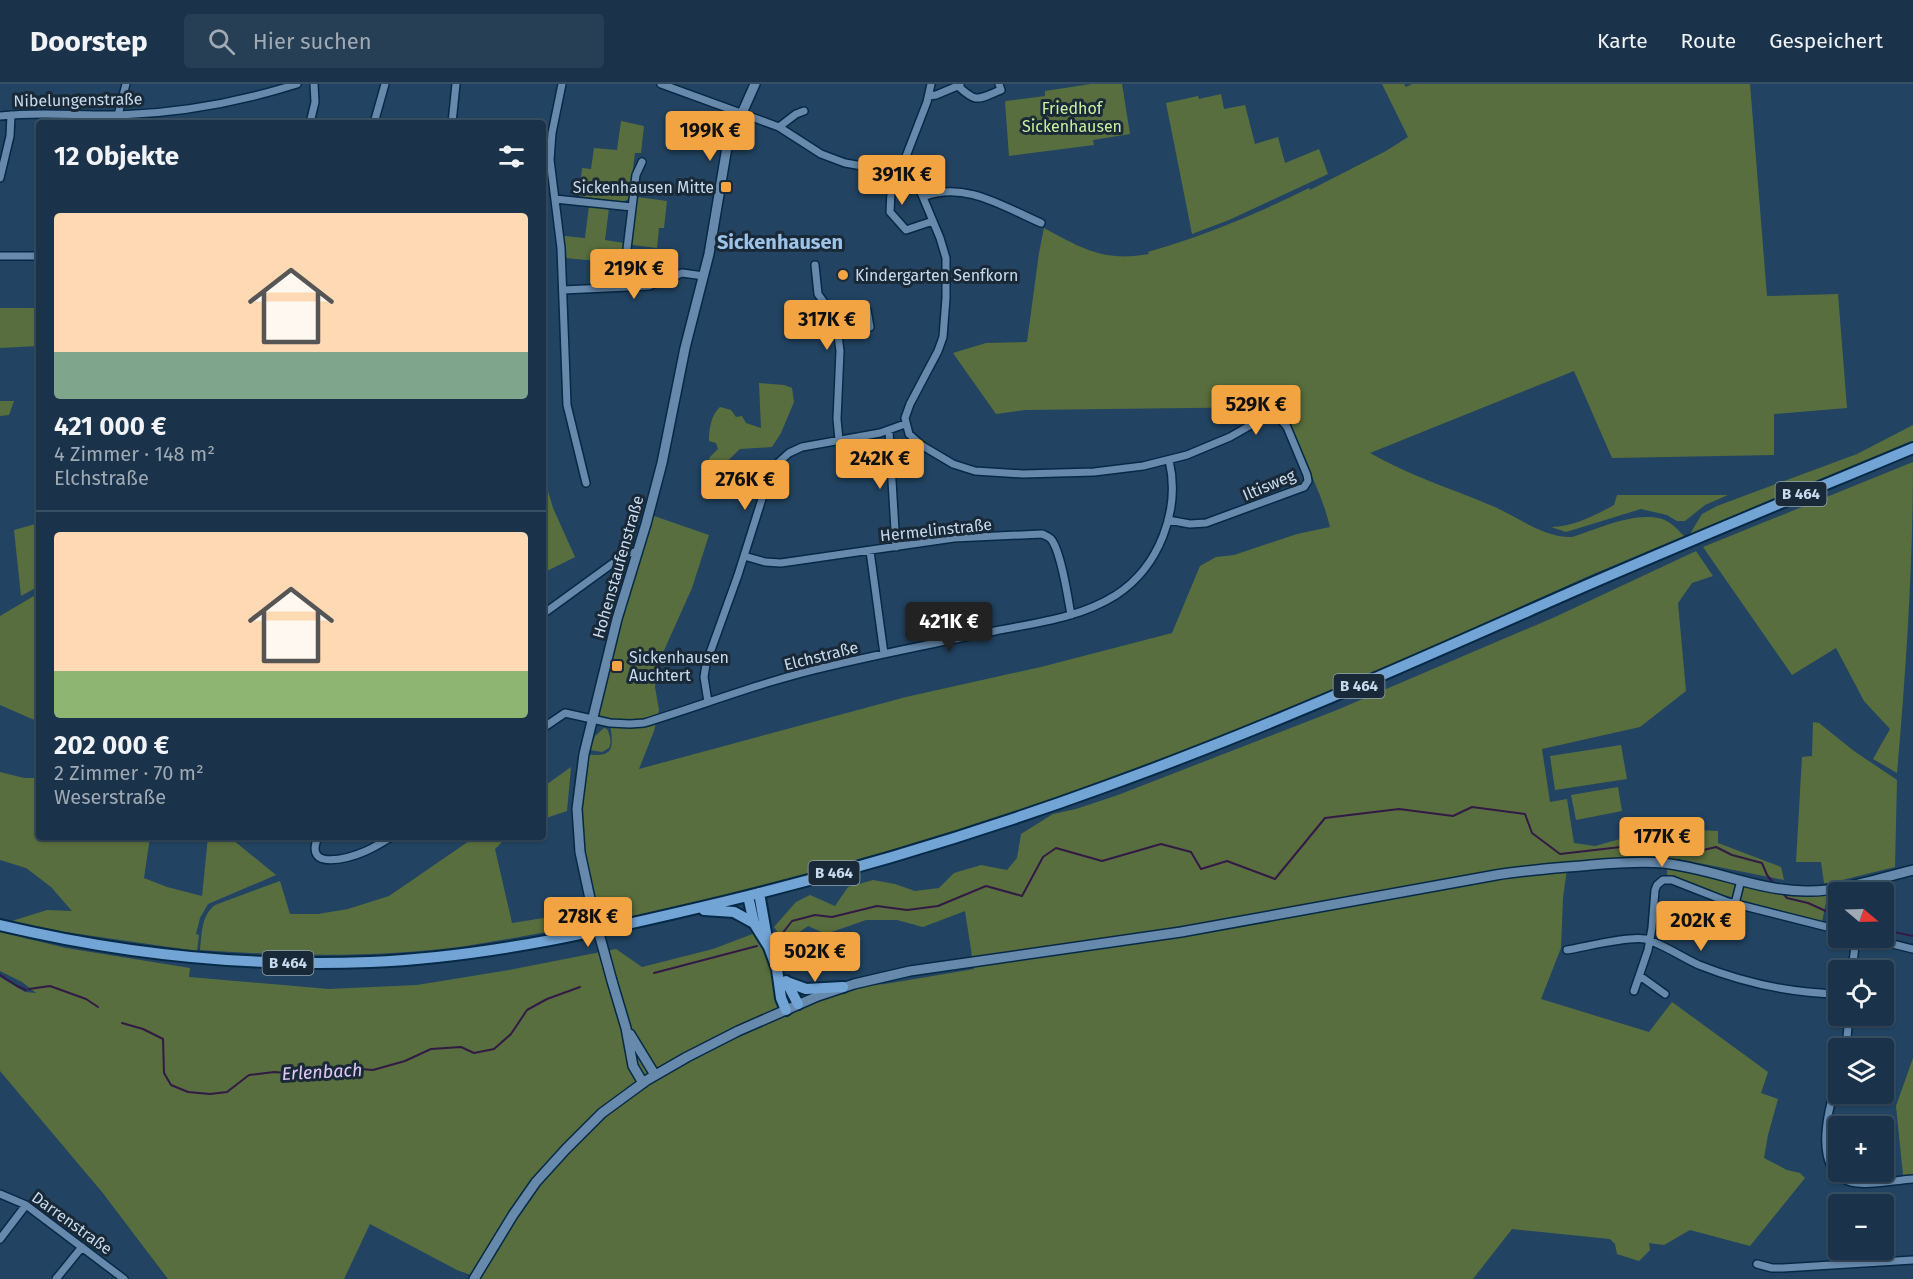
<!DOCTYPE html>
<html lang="de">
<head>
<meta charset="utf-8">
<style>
	:root { --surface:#1a334a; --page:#273f54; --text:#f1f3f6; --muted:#9faab5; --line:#384e62; --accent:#f3a442 }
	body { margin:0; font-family:"Fira Sans",sans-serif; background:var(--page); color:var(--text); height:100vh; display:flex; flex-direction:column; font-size:22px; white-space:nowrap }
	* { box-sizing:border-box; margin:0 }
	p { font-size:20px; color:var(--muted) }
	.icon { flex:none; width:33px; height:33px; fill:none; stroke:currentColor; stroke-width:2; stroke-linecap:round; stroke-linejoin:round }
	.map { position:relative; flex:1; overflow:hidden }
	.panel { position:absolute; left:36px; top:36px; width:510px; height:720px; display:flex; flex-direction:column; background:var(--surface); border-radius:6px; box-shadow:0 2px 4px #0004,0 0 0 2px var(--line) }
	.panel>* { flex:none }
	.needle { width:39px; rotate:109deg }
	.tools { position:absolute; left:1828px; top:798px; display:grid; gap:12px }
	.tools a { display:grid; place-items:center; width:66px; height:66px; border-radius:6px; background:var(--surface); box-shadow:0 2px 4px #0004,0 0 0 2px var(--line); font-size:30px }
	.price { position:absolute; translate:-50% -51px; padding:0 14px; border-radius:6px; background:var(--accent); color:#111; font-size:20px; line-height:39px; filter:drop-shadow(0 2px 3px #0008) }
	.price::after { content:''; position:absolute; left:50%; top:36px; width:18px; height:14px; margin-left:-9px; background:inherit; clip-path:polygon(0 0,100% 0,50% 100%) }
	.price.current { background:#222; color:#fff }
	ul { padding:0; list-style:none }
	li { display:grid; align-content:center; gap:12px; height:318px; padding:0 18px }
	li+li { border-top:2px solid var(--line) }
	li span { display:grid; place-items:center; height:186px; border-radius:6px; color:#555 }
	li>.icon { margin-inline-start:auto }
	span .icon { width:108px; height:108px; fill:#fffc; stroke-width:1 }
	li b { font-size:26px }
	h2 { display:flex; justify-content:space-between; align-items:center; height:72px; padding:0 18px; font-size:26px }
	header { display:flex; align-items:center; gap:36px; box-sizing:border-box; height:84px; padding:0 30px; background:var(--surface); border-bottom:2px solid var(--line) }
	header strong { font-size:28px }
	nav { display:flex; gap:33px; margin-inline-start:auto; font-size:21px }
	.search { width:420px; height:54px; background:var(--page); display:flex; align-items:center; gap:15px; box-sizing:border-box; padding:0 21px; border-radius:6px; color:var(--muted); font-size:22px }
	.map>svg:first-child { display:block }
	.green { fill:#596e3e; fill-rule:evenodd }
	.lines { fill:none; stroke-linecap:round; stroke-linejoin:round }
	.stream { stroke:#331a46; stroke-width:2 }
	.street-casing { stroke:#062946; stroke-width:10 }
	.secondary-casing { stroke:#062946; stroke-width:12 }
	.primary-casing { stroke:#062946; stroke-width:14 }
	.street { stroke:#6689ac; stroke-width:7 }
	.secondary { stroke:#6689ac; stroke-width:9 }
	.primary { stroke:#72a5d6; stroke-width:10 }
	.secondary-bridge-casing { stroke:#062946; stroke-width:12; stroke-linecap:butt }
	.secondary-bridge { stroke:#6689ac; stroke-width:9 }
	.poi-dot { fill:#f3a442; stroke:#1a2937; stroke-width:2 }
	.labels { text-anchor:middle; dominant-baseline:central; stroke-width:6; stroke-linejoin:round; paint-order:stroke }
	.shield { fill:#1a2937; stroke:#94a6b7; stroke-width:1.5 }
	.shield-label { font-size:15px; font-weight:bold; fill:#c8dbee }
	.street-label { font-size:16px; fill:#c8dbee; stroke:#1a2937 }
	.park-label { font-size:16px; fill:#cbf09e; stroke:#1a2937 }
	.poi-label { font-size:16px; fill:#c8dbee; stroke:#1a2937; text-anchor:start }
	.water-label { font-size:18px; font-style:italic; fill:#e0c8f6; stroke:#1a2937 }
	.quarter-label { font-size:20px; font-weight:bold; fill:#9ec3e8; stroke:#1a2937 }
</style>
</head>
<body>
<header>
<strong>Doorstep</strong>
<div class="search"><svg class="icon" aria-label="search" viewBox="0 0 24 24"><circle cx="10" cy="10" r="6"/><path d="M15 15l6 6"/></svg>Hier suchen</div>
<nav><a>Karte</a><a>Route</a><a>Gespeichert</a></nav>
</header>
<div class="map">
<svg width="1913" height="1195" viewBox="0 0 1913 1195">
	<rect width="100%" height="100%" fill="#224462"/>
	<!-- green -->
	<path class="green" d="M1091,0H1122L1130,50L1093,56L1094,61L1009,72L1005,18L1006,17L1045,12V7Z
		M1382,0H1404L1406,3L1412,0H1750L1767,212L1838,210L1847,324L1774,330V371L1612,374L1574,287L1370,369C1408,391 1450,404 1490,421C1515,431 1544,454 1572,453C1598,445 1635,427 1662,435C1671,438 1677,445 1684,452L1591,491L1447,556L1388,589L1244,649L936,759L624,840L592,824L579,754L584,670C614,674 614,666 610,639L593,636L617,535L654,432L709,451L692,504L657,582L655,603L659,626L654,647L639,685L906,613L1041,583L1172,549L1200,482L1216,473L1234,471L1297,450L1330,443C1320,401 1296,363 1281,323L1025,326L996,330L953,269L986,259L1027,258L1039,169L1044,144C1083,165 1104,178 1149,170L1148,168C1203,152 1257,130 1309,104L1310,106L1386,67L1408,53Z
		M1221,10L1224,25L1245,21L1255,60L1278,53L1285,79L1319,65L1328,90L1229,136L1192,150L1166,19L1198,12L1199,15Z
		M621,37L644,42L641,69H635L629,115L622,118L579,112L582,84L591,85L594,64L617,66Z
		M637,113L667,117L664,144H659L657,164L632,161L629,180L565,174L564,152L585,154L589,121L609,124L605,156L624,159L623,165L630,166Z
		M0,224H39L38,262L0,264Z
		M759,299L784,301L792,304L794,318L781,349L772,363L740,365L711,393L702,389L710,373L718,365L716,359L709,357C709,345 711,331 720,323L731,326L736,333L742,332L746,339L761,344Z
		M0,317H14L9,331L0,332Z
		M1913,341V358L1690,450L1702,430L1717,422L1857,370Z
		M1913,378C1913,482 1906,586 1897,689L1873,675L1890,645L1864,617L1836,564L1792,591L1703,463Z
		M543,390L553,424L575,473L543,489Z
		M1617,411H1728L1705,421L1685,437H1677L1667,431L1641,425L1566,448L1551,443C1573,443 1596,431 1614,421Z
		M39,439V502L21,512L14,446Z
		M1696,467L1713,492L1692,499L1678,519L1686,607L1640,643L1542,665L1550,718L1567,715L1574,759L1595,762L1660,744L1718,747V759L1781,783L1784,796L1679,775H1636L1567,785L1563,814L1561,864L1541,915L1649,948L1672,918L1768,988L1761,1009L1778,1015L1768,1051L1764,1074L1787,1086L1800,1089L1805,1094L1750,1162L1690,1146L1664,1161L1649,1159L1650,1166L1639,1177L1617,1170L1615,1160L1610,1155L1512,1145L1473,1195H482L457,1186L370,1140L344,1195H168L102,1108L0,987V893L25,908L36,909L22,898L0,887V848L66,864L190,884L189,893L329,905L417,901L509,886L616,865L642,883L713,865L763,846L786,926L843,903L885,900L974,885L965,827L923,843L897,836H866L826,850L808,842L785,858L774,843L796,818L810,811L835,822L848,803L873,796L895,800L915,807L939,804L954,789L981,781L1007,786L1017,774L1021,750L1053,730L1076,725L1118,711L1337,626L1555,533ZM1213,845L1054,871L1052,865Z
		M39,509V638L0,621V532Z
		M1813,638L1819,639L1854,667L1897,696L1895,783L1830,799H1824L1821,778H1796L1802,673L1812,672Z
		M604,644L607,645C610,651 612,657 609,664L602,668L589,666L595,652Z
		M1621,661L1627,695L1555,706L1550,672Z
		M571,683L567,727L543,735V703Z
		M0,688L24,694H38L39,691V753H150L144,794L167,803L202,812L208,753H233V756L276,791L208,820L200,834L196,850L199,851L197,867L65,848L12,837L47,826L72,827L51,803L26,784L0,776Z
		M1618,703L1622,727L1576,736L1571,711Z
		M475,753H510L503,757L495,765L512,839L575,829L579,842C541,849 503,856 466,862C378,874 288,872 200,866C202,850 201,832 215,821L280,797L290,830H318L348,825L389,812Z
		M1667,784L1828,809L1822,838L1720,810L1667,791Z
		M1913,974V1091H1903L1896,1022Z"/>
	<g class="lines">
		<!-- stream -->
		<path class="stream" d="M1782,808L1787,814L1808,819L1839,833
			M1884,846L1913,852
			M778,855L792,837L815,831L832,833L877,822L907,826L938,822L986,802L1022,812L1043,773L1056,764L1102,777L1161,760L1191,768L1201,785L1227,777L1275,795L1325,734L1399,725L1453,732L1472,723L1525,730L1532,749L1560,770L1638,761L1655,764L1669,758L1695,768L1716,763L1732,771L1762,779L1767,791L1776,802
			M654,889L757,862
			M0,891L17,902L26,906
			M29,905L50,902L86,915L98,923
			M122,939L143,945L163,955L164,989L171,1001L188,1008L210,1010L227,1008L249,991L274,988L314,991L348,984L373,986L405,977L431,965L461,963L474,969L494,965L511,950L527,926L547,915L580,903"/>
		<!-- street casing -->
		<g class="street-casing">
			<path id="street" d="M562,0L552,49L550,76L561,164L567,321L586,399
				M661,0L779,43L821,70L845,79L892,87L902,83L905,75L927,18L931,0
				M958,2C977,20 978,15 1001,6L999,0
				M929,12L936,11L960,1
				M0,32C40,27 80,32 120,31C180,29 240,18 297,0
				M116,39L126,0
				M310,39L315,18L314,0
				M374,39L385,0
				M452,39L456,0
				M779,43L796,30L804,27
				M902,83L915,94L940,154L946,174V214L943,253L938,267L910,320L905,334L909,350L921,361L953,380L975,387L1023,390L1094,388L1143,382L1187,371L1230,353L1265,333L1278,332L1287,343L1307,391L1308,397L1304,403L1206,439L1190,440L1168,436
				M892,87L890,128L906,146L933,137
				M0,94L10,52L11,31
				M923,113C964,96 1004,123 1041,139
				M555,115L632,123
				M627,165L636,91L642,78
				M0,172H39
				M815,181L818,210L836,235L840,267L837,335L839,356
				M563,206L649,202L682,189L704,192
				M836,235C840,224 852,221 863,221L867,226L870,243
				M889,347L896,463
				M870,467L884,570
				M744,472L765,478L781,479L954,454L1042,450C1046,452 1048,452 1051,455C1061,467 1068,514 1071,531
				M543,530L620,474L628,469L638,468
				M708,618L704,593L706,580L738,491L767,399L779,378L789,369L802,363L880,349L905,340
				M543,644L565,629L610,639L630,640L644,639C706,620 767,596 830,582C885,569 940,558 995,547C1035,539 1080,534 1116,511C1159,483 1181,426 1169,376
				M318,753C303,788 350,774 366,767C375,763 383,758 391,753
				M1735,820L1741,796
				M1868,854L1913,865
				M1567,866C1586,863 1627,852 1645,855C1661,859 1683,874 1699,881C1744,899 1791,909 1839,910
				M1852,886L1856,854
				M1640,892L1665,910
				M1634,907L1648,866L1652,844L1655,806L1657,801L1663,796H1672L1728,818L1839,846
				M1846,964L1849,932
				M1839,991C1830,1018 1810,1083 1848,1097C1864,1103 1895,1096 1913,1095
				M0,1110L26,1121L124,1195
				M0,1155L26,1121
				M1757,1180L1772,1184H1783L1913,1176
				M56,1195L82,1163"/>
		</g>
		<!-- secondary casing -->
		<g class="secondary-casing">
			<path id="secondary" d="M592,824L580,768L578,739L577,725L584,670L617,535L646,440L662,379L685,264L709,170L727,63L755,0
				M612,897L626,944L633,982L643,999
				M630,950L655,991
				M474,1195L513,1131L536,1098L566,1065L602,1029L647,996L687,973L738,947L818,912L854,900L910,887L1181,848L1496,791C1527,786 1559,784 1591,781C1615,779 1639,777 1663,779C1711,784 1758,807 1806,807C1840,808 1880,794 1913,786"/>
		</g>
		<!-- primary casing -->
		<g class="primary-casing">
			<path id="primary" d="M759,809L768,860
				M748,812L754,839L769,863L777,885L781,914L786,926
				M704,826L734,828L754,839
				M0,841C122,870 244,883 370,878C491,873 610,845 727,817C855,786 981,748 1104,703C1262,646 1415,577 1569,509C1683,459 1798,412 1913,364
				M786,897L798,920
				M787,898L806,905L843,903"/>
		</g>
		<!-- street -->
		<use href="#street" class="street"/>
		<!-- secondary -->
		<use href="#secondary" class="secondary"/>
		<!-- primary -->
		<use href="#primary" class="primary"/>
		<!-- secondary-bridge casing -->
		<g class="secondary-bridge-casing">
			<path id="secondary-bridge" d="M592,824L612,897"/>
		</g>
		<!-- secondary-bridge -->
		<use href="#secondary-bridge" class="secondary-bridge"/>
	</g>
	<!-- markers -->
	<g class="poi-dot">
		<rect x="720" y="97" width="12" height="12" rx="3"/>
		<circle cx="843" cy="191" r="6"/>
		<rect x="611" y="576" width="12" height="12" rx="3"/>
	</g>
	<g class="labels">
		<!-- shield labels -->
		<g class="shield">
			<rect x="1775.5" y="398" width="51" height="24" rx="4.5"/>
			<rect x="1333.5" y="590" width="51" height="24" rx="4.5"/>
			<rect x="808.5" y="777" width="51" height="24" rx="4.5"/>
			<rect x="262.5" y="867" width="51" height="24" rx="4.5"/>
		</g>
		<g class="shield-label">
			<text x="1801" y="410">B 464</text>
			<text x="1359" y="602">B 464</text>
			<text x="834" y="789">B 464</text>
			<text x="288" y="879">B 464</text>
		</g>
		<!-- street labels -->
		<g class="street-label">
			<text transform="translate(78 16) rotate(-1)">Nibelungenstraße</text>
			<text transform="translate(1269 401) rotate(-23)">Iltisweg</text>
			<text transform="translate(936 446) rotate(-6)">Hermelinstraße</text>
			<text transform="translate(618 483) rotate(-74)">Hohenstaufenstraße</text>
			<text transform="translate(821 572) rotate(-14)">Elchstraße</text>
			<text transform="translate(72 1139) rotate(36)">Darrenstraße</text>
		</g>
		<!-- park labels -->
		<g class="park-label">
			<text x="1072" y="24">Friedhof<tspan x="1072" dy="18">Sickenhausen</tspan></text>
		</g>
		<!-- poi labels -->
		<g class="poi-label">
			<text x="714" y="103" text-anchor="end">Sickenhausen Mitte</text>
			<text x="855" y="191">Kindergarten Senfkorn</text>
			<text x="629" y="573">Sickenhausen<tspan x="629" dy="18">Auchtert</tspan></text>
		</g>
		<!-- water labels -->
		<g class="water-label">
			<text transform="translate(322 988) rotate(-3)">Erlenbach</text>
		</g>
		<!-- quarter labels -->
		<g class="quarter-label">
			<text x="780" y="158">Sickenhausen</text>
		</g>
	</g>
</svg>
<div class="tools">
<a><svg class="needle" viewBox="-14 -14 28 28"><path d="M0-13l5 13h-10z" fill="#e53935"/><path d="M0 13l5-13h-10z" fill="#9faab5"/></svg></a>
<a><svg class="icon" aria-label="locate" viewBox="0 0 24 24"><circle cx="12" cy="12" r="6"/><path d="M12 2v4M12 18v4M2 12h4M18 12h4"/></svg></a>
<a><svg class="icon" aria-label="layers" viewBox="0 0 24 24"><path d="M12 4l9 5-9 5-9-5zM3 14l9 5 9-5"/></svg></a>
<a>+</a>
<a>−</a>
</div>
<b class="price" style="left:710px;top:78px">199K €</b>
<b class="price" style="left:902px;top:122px">391K €</b>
<b class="price" style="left:634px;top:216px">219K €</b>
<b class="price" style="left:827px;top:267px">317K €</b>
<b class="price" style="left:1256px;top:352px">529K €</b>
<b class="price" style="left:880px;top:406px">242K €</b>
<b class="price" style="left:745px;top:427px">276K €</b>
<b class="price current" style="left:949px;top:569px">421K €</b>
<b class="price" style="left:1662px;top:784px">177K €</b>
<b class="price" style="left:588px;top:864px">278K €</b>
<b class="price" style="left:1701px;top:868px">202K €</b>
<b class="price" style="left:815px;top:899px">502K €</b>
<section class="panel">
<h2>12 Objekte<svg class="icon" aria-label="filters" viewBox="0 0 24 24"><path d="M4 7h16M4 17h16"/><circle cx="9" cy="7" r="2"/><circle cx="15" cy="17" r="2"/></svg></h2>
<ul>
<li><span style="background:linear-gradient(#ffd9b3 75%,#7fa58c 0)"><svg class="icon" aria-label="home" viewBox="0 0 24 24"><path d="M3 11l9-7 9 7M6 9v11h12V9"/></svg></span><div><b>421 000 €</b><p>4 Zimmer · 148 m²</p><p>Elchstraße</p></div></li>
<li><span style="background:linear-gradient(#ffd9b3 75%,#8fb573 0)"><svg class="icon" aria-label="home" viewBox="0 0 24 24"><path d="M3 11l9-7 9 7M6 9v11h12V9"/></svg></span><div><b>202 000 €</b><p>2 Zimmer · 70 m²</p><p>Weserstraße</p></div></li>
</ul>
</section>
</div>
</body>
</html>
